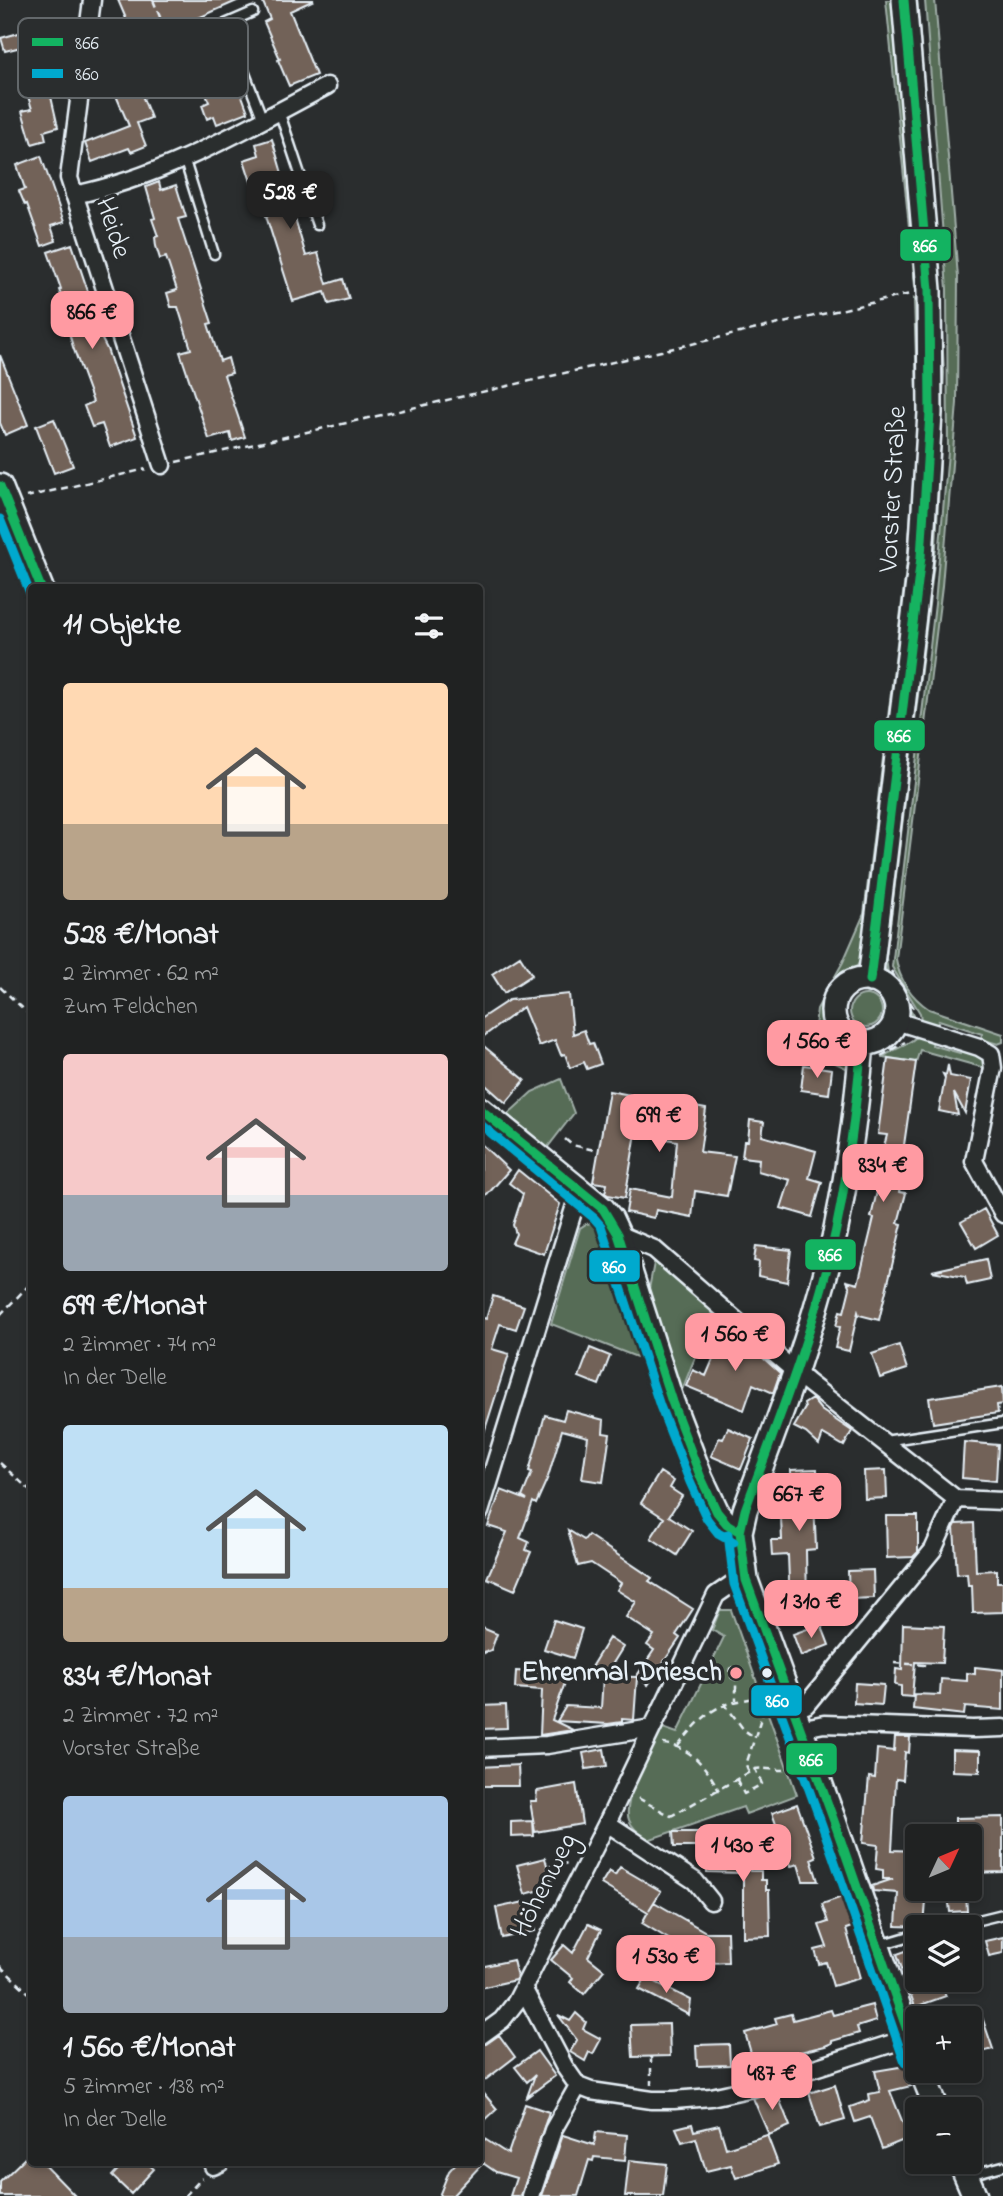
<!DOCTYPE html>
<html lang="de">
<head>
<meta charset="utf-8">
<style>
	:root { --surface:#202222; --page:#2d2f2f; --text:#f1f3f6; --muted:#a2a4a5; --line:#3d3f40; --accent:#ff9aa2 }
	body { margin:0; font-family:"Indie Flower",sans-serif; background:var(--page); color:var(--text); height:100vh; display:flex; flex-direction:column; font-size:26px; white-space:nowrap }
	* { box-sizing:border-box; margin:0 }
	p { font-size:23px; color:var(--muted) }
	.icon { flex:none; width:38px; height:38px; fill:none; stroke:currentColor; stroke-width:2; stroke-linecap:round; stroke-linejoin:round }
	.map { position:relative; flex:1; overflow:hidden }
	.details { position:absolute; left:28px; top:584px; width:455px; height:1582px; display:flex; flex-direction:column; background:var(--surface); border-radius:7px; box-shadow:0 4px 10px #0003,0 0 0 2px var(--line) }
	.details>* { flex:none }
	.needle { width:46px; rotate:46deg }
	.tools { position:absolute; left:905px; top:1824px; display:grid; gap:14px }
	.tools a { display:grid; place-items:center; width:77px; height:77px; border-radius:7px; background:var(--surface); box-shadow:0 4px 10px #0003,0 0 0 2px var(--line); font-size:35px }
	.price { position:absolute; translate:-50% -60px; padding:0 16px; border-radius:14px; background:var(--accent); color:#111; font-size:23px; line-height:46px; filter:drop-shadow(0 2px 4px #0008) }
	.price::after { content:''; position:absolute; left:50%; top:42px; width:21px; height:16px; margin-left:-10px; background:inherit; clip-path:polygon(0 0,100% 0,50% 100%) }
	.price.current { background:#222; color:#fff }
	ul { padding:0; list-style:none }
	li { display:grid; align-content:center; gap:14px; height:371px; padding:0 35px }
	li span { display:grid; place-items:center; height:217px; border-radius:7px; color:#555 }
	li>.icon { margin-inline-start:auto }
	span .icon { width:126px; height:126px; fill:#fffc; stroke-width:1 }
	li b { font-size:30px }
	h2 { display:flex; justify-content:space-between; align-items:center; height:84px; padding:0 35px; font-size:30px }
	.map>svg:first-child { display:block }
	.green { fill:#576c57; stroke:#a0aea8; stroke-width:2 }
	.building { fill:#726258; stroke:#e8f1f8; stroke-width:2 }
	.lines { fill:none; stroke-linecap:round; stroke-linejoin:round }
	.lane-casing { stroke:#e8f1f8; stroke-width:13 }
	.street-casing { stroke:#e8f1f8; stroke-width:21 }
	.secondary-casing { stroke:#e8f1f8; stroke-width:28 }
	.path { stroke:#e8f1f8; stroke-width:2.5; stroke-dasharray:7 5; stroke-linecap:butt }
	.lane { stroke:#2a2d2e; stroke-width:8 }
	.street { stroke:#2a2d2e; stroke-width:16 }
	.secondary { stroke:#2a2d2e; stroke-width:23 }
	.bus-1-casing { stroke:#2a2d2e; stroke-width:14 }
	.bus-2-casing { stroke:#2a2d2e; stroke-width:14 }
	.bus-1 { stroke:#13b361; stroke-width:9 }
	.bus-2 { stroke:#00a9ce; stroke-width:9 }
	.poi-dot { fill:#ff9aa2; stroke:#2a2d2e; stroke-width:2.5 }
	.bus-dot { fill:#e8f1f8; stroke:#2a2d2e; stroke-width:2.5 }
	.labels { text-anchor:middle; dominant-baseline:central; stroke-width:7; stroke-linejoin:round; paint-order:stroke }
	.street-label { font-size:28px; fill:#e8f1f8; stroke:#2a2d2e }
	.poi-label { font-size:28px; font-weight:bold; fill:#e8f1f8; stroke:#2a2d2e; text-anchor:end }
	.key { fill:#2a2d2e; stroke:#63686b; stroke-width:2 }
	.key-label { font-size:19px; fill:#e8f1f8 }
	.line-badge { stroke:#2a2d2e; stroke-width:2.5 }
	.badge-label { font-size:19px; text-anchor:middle; font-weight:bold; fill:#fff }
</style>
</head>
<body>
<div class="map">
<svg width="1003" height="2196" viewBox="0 0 1003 2196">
	<rect width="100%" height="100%" fill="#2a2d2e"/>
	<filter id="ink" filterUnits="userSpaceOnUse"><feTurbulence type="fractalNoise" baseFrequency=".0143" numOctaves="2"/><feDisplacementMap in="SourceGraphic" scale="14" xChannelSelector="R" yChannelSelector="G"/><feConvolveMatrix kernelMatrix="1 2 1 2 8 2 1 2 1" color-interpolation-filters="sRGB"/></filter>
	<g filter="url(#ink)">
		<!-- green -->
		<path class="green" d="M886,0H894L918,281L915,286Z
			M913,0H917L940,285H936Z
			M925,0H935L958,277L957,403L942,586L896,959C899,979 911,997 929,1009L1003,1034V1042L998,1044L981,1039L982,1034L939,1020L937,1025L921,1020L920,1013L892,967L935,604L948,452L947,289Z
			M940,290L944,373L936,547L886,958L888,973L915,1017C906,1011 885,973 883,962Z
			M914,299L918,302L922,418L917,504L862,954C857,979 830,983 827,1009C824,1030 843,1036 849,1053C850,1058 850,1065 850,1070L812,1052L817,1009L843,962L864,914L908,553L918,418Z
			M850 1011a16 16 0 1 1 32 0a16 16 0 1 1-32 0Z
			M918,1035L933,1040L932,1045L960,1053L962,1049C973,1053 986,1055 985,1070L981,1067L920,1050L916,1062L883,1057C894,1048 909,1046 918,1035Z
			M561,1079L574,1113L547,1148L507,1115L532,1092Z
			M592,1223L601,1230L642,1359L551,1324L580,1228L586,1224Z
			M655,1258L714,1310L680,1395L648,1294Z
			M720,1610H731L797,1795L746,1814L743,1807L648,1840C641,1835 632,1828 629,1820C621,1799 653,1748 663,1728L677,1733L724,1637L712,1630Z"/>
		<!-- building -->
		<path class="building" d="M118,0H239L162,34L165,42L145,50L151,67L141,71L150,94L143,98L151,118L137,123L146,146L131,152L129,148L92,162L85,143L129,126L112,86L116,84L98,41L130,28Z
			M262,0H314L290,11L316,75L289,86L278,60L280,59L264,22L270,19Z
			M61,21L65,34L50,39L63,84L49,88L58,127L44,131L46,140L32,144L22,111L32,109L27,93L33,92L21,47L5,51L1,38Z
			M239,77L245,91L241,93L248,112L217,124L214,116L207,119L202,105L209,102L207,97L209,89Z
			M272,139L306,256L318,253L327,284L343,279L349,299L329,304L325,292L293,301L266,216L273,214L264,188L254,191L244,160L259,155L256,144Z
			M41,156L64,222L51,226L56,241L42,246L27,204L25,205L19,191L25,189L17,165Z
			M159,182L161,190L176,185L186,217L178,219L212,323L208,324L220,361L228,358L232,373L224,375L245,437L232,441L230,433L209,439L180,352L191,349L178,307H171L167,293L177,290L166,257L160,259L156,246L155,237L158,236L152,219L155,218L146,187Z
			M72,244L100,327L96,328L107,349L137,437L110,447L102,424L92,427L84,406L93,402L73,347L64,315L67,314L64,303L59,290L61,289L48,252Z
			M0,355L28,425L5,435L0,423Z
			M54,419L73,466L54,473L36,426Z
			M520,956L532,975L504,993L492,974Z
			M569,994L573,1034L584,1030L589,1044L593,1043L601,1064L587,1069L584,1062L570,1068L565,1054L561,1055L555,1040L539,1046L523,1007L480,1039V1019L509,1000Z
			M480,1043L525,1080L506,1103L480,1080Z
			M888,1058L916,1062L903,1152L907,1153L899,1192L906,1193L898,1223L902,1224L879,1320L859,1315L858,1312L849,1351L835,1348L840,1327L836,1326L840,1311L844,1312L850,1288L847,1281L858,1284L874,1218L871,1217L878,1187L874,1186L887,1135L878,1134Z
			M804,1065L832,1069L829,1094L801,1090Z
			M948,1065L950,1076L971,1080L965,1113L954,1093L958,1115L939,1111L945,1078L943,1074L946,1075Z
			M609,1091L706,1109L700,1152L735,1156L727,1196L695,1191L692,1217L656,1210L654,1218L626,1212L630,1189L672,1197L677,1141L636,1133L625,1198L608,1195L605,1193L607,1184L593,1182Z
			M750,1120L764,1122L762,1136L816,1151L809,1178L822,1182L812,1217L781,1208L790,1180L758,1171L759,1159L742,1157L744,1141H748Z
			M480,1143L509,1170L480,1203Z
			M518,1170L560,1204L544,1254L512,1243L516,1234L513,1225L523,1194L509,1183Z
			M984,1209L998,1235L976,1248L961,1222Z
			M756,1246L791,1250L787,1282L758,1276L759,1262L754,1261Z
			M986,1259L990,1280L967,1285L965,1277L932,1271Z
			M493,1296L524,1306L516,1329L500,1324L492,1349L509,1354L482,1439H480V1317L486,1319Z
			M727,1326L780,1373L773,1393L753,1384L744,1410L686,1386L693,1370L706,1376Z
			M899,1345L907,1369L880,1378L872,1354Z
			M590,1348L610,1356L599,1385L579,1377Z
			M1002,1387L1003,1404L997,1405L998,1413L933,1423L929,1398Z
			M812,1399L821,1410L852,1431L844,1446L823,1434L819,1445L806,1433L794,1427L805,1408L804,1404Z
			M566,1410L604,1420L603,1433L610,1434L603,1482L582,1479L588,1437L562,1430L548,1477L536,1504L533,1502L520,1538L529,1542L526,1550L531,1552L515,1590L487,1578L507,1532L488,1526L501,1490L527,1500L522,1497L532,1472L529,1471L545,1415L563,1420Z
			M728,1428L753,1439L741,1469L711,1456L719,1438L723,1439Z
			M964,1442L998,1445L996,1481L962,1478Z
			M817,1469L818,1500H814L816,1549L806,1550L807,1605L790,1606L788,1555L772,1556L771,1540H782L781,1518H792L791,1470Z
			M886,1470L887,1498L865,1499L864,1471Z
			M660,1472L674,1481L670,1488L682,1496L669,1516L692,1531L677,1555L651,1538L664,1518L641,1503Z
			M886,1516H918V1552L913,1557L887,1558Z
			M974,1523L976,1571L997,1570V1582H1003V1612L973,1613L972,1585H968L967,1573L957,1574L954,1528L956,1524Z
			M568,1530L584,1540L588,1535L652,1578L649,1581L693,1609L676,1635L680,1638L648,1685L637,1677L634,1720L622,1719V1722L608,1724L557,1721L566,1706L601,1708L603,1676L636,1677L654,1650L647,1645L654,1635L626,1617L636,1602L617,1590L621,1583L591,1563L578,1566Z
			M873,1570L874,1598L849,1599L848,1571Z
			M554,1620L582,1629L573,1658L544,1649Z
			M821,1624L829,1645L801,1656L793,1634Z
			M903,1624L944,1626L942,1663L915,1662L912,1697L901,1696V1686L895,1685L896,1669L902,1670Z
			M480,1627L497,1634L491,1650L480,1655Z
			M609,1638L623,1647L610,1668L591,1667Z
			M975,1667L1003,1670V1710L965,1707L964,1715L913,1709L914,1694L940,1695L941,1679L967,1681V1673L975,1674Z
			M516,1671L568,1674L552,1720L573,1730L540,1735L542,1690L515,1688Z
			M855,1683L884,1685L882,1705L854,1703Z
			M506,1705L507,1728L480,1729V1706Z
			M895,1737H910L909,1753L905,1752L903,1780L896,1779L892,1850L917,1851V1888H927L924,1927L896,1926L898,1893L873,1891L872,1886L893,1879H883V1870L876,1869L878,1845L863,1843L869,1777L875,1778L877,1749L894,1751Z
			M604,1749L607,1766L586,1769L583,1753Z
			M952,1750L980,1751V1772L952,1771Z
			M518,1765L519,1786H480V1767Z
			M576,1784L582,1824L535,1832L530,1801H536L537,1791Z
			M797,1804L816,1857L811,1859L818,1881H803L798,1864L791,1866L772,1813Z
			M1003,1817V1872L970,1873V1835H955V1818Z
			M533,1821L534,1836L511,1837V1822Z
			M673,1832H699V1847H674Z
			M749,1841L750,1871H761V1880H766V1890H769L770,1936L743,1937V1873L707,1872V1842Z
			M545,1858L553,1887L525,1894L517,1865Z
			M620,1867L661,1891L649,1910L654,1902L706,1932H727L728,1962L709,1963V1960L683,1944L682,1947L642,1923L648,1912L601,1884L609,1871L615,1875Z
			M966,1894L967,1911L950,1912L948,1895Z
			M842,1897L852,1927L846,1929L860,1978L833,1986L826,1962L819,1964L815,1950L827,1947L819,1925L828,1922L822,1904Z
			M529,1901L535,1931L502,1938L496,1908Z
			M588,1924L601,1930L588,1957L604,1970L584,1994L570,1982L573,1978L551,1960L564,1945L573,1953Z
			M1003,1937V1953L989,1956L985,1941Z
			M917,1947V1979H973V1982L944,1992L946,1996L915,2007L897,1954Z
			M513,1960L517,1977L515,1980L480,1988V1967Z
			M646,1977L691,2000L689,2015L639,1989Z
			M872,2005L876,2021L857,2027L859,2033L832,2041V2043L825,2046L754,2063L745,2033L777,2024L775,2018L791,2014L793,2020L831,2010L833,2015Z
			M576,2013L586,2022L583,2029L601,2039L593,2054L589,2052L585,2061L570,2052L577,2040L558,2015L570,2021Z
			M981,2014L993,2049L970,2055V2017Z
			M669,2024L670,2056L633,2057L631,2025Z
			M499,2035L515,2057L480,2084V2046L486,2044Z
			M729,2044L730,2065L697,2066L696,2045Z
			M537,2051L555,2076L527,2097L535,2075L527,2082L515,2067Z
			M899,2067L907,2068L911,2086L890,2091L909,2138L882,2149L870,2117L855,2122L850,2107L870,2100L869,2094L880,2092L875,2071Z
			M835,2085L845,2120L820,2127L809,2093Z
			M480,2089L497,2109L480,2125Z
			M776,2091L790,2126L769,2135L753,2098Z
			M525,2104L549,2112L521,2196H510L516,2178L496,2172L480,2161V2136L508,2154Z
			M692,2124L694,2131L719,2125L726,2148L767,2135L778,2164L736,2178L731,2165L706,2171L696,2138L682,2142L676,2128Z
			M596,2132L627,2135L625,2160L594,2157L593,2161L589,2160L578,2196H542L563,2135L594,2145Z
			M32,2151V2163H43L75,2196H0V2182Z
			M629,2160L667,2164L663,2196H625Z
			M124,2163H147L154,2169L131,2194L112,2176Z
			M456,2163H483L452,2196H439L449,2171Z"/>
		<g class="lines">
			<!-- lane casing -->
			<g class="lane-casing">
				<path id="lane" d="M226,24L263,120
					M179,44L253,12
					M279,111L317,225
					M184,158L214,254
					M887,1445L891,1440L1003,1423
					M950,1927L1003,1914
					M880,1945L917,1934
					M969,2175L1003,2166"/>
			</g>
			<!-- street casing -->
			<g class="street-casing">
				<path id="street" d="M92,0L69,178L162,465
					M74,195C164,177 247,128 327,86
					M896,1021L979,1047L991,1054L993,1068L974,1161L1003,1214
					M618,1234L654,1249L807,1382L956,1499L1003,1501
					M480,1512L576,1202L583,1191
					M792,1709L806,1705L933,1550L956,1499
					M799,1729L824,1724L973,1729L1003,1728
					M480,1748L547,1745L652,1728
					M607,1823L695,1881L711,1901
					M523,1988L564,2066L578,2086
					M480,2036L502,2020L516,2002L607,1823L716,1595L732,1584L746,1580
					M213,2166L220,2163
					M531,2196L553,2130L578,2086L591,2091L652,2100H674L711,2097L748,2089L909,2038"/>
			</g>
			<!-- secondary casing -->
			<g class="secondary-casing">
				<path id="secondary" d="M0,486L41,588
					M833 1011a32 32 0 1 1 64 0a32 32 0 1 1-64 0Z
					M870,980L921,557L930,413L929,290L904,0
					M862,1044C856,1115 846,1187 830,1256C809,1342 776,1426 745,1510L740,1532L746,1580L834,1821L917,2059
					M480,1109L603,1209L611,1219L618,1234L672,1402L701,1478L717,1512L727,1524L740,1532
					M921,2070L937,2109
					M960,2161L975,2196"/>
			</g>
			<!-- path -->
			<path class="path" d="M153,0L169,39
				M97,79L168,49
				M176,462L910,294
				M26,497L146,469
				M891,971L915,1010
				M0,987L32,1017
				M881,1056L905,1042
				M565,1139L572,1145L599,1151
				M0,1315L32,1282
				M0,1463L32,1492
				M894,1663L924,1665V1662
				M736,1680L742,1677L743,1672L740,1668L736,1666L730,1669L729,1673L732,1678L736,1680V1700
				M724,1703L744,1730L754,1737
				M663,1744C690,1746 707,1767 719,1791
				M678,1746C712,1705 717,1704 768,1696L746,1765L749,1772
				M737,1780L744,1794L762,1784L755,1769
				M638,1798L671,1816L755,1769C769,1767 779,1773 795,1768
				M548,1867L568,1863
				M0,1966L32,1996
				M651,2056V2085
				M185,2196L202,2178"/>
			<!-- lane -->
			<use href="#lane" class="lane"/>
			<!-- street -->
			<use href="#street" class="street"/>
			<!-- secondary -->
			<use href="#secondary" class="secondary"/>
			<!-- bus-1 casing -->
			<g class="bus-1-casing">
				<path id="bus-1" d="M0,486L41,588
					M870,980L921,557L930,413L929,290L904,0
					M862,1044C855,1115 847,1186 830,1256C809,1343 776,1426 745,1510L740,1532L746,1580L834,1821L917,2059
					M480,1109L603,1209L618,1234L672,1402L701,1478L717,1512L727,1524L740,1532"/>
			</g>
			<!-- bus-2 casing -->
			<g class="bus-2-casing">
				<path id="bus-2" d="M0,519L30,593
					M480,1124L594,1218L601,1226L660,1406L690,1482L707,1519L718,1533L734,1542
					M728,1534L734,1584L822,1825L905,2063"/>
			</g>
			<!-- bus-1 -->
			<use href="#bus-1" class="bus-1"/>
			<!-- bus-2 -->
			<use href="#bus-2" class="bus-2"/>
		</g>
	</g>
	<!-- markers -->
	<circle class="poi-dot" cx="736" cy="1673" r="7"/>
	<circle class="bus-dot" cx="767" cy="1673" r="6"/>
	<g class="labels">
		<!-- street labels -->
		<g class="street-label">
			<text transform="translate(112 228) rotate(72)">Heide</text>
			<text transform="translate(894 489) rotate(-87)">Vorster Straße</text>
			<text transform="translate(545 1886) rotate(-63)">Höhenweg</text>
		</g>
		<!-- poi labels -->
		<g class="poi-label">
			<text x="722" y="1673">Ehrenmal Driesch</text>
		</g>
	</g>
	<!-- legend -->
	<rect x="18" y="18" width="230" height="80" rx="10" class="key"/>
	<rect x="32" y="38" width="31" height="8" fill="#13b361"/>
	<rect x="32" y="69" width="31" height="9" fill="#00a9ce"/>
	<g class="key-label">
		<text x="75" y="49">866</text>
		<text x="75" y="80">860</text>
	</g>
	<g class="line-badge">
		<rect x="899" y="228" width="53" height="34" rx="7" fill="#13b361"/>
		<rect x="873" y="719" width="53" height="33" rx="7" fill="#13b361"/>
		<rect x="804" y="1238" width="53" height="33" rx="7" fill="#13b361"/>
		<rect x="588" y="1249" width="53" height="34" rx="7" fill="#00a9ce"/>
		<rect x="750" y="1684" width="53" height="33" rx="7" fill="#00a9ce"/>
		<rect x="785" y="1742" width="53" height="34" rx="7" fill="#13b361"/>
	</g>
	<g class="badge-label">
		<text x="925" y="252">866</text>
		<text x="899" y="742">866</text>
		<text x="830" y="1261">866</text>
		<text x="614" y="1273">860</text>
		<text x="777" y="1707">860</text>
		<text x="811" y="1766">866</text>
	</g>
</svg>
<div class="tools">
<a><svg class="needle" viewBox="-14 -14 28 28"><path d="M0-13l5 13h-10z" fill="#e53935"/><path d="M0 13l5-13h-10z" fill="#a2a4a5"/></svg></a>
<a><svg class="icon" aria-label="layers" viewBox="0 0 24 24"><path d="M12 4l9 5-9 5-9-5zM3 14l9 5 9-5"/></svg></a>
<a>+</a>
<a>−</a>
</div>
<b class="price current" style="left:290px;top:231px">528 €</b>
<b class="price" style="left:92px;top:351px">866 €</b>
<b class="price" style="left:817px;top:1080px">1 560 €</b>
<b class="price" style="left:659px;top:1154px">699 €</b>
<b class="price" style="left:883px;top:1204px">834 €</b>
<b class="price" style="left:735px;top:1373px">1 560 €</b>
<b class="price" style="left:799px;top:1533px">667 €</b>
<b class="price" style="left:811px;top:1640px">1 310 €</b>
<b class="price" style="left:743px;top:1884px">1 430 €</b>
<b class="price" style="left:666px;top:1995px">1 530 €</b>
<b class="price" style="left:772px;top:2112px">487 €</b>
<section class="details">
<h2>11 Objekte<svg class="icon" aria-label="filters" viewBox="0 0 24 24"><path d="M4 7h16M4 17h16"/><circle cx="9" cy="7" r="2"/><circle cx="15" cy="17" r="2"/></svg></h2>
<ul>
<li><span style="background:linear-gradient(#ffd9b3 65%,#b9a48a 0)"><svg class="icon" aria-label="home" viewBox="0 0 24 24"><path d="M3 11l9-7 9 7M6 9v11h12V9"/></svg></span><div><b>528 €/Monat</b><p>2 Zimmer · 62 m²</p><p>Zum Feldchen</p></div></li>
<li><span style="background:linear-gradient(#f6c9c9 65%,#9aa5b1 0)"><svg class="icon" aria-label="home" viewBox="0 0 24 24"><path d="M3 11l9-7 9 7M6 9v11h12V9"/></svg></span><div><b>699 €/Monat</b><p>2 Zimmer · 74 m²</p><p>In der Delle</p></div></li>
<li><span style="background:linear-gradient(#bfe0f5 75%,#b9a48a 0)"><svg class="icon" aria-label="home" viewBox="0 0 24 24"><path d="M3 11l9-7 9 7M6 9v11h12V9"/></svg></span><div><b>834 €/Monat</b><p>2 Zimmer · 72 m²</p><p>Vorster Straße</p></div></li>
<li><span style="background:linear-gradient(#a9c7e8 65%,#9aa5b1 0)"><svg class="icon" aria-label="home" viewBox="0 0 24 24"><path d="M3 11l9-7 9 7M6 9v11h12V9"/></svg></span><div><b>1 560 €/Monat</b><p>5 Zimmer · 138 m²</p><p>In der Delle</p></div></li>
</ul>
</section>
</div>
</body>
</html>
